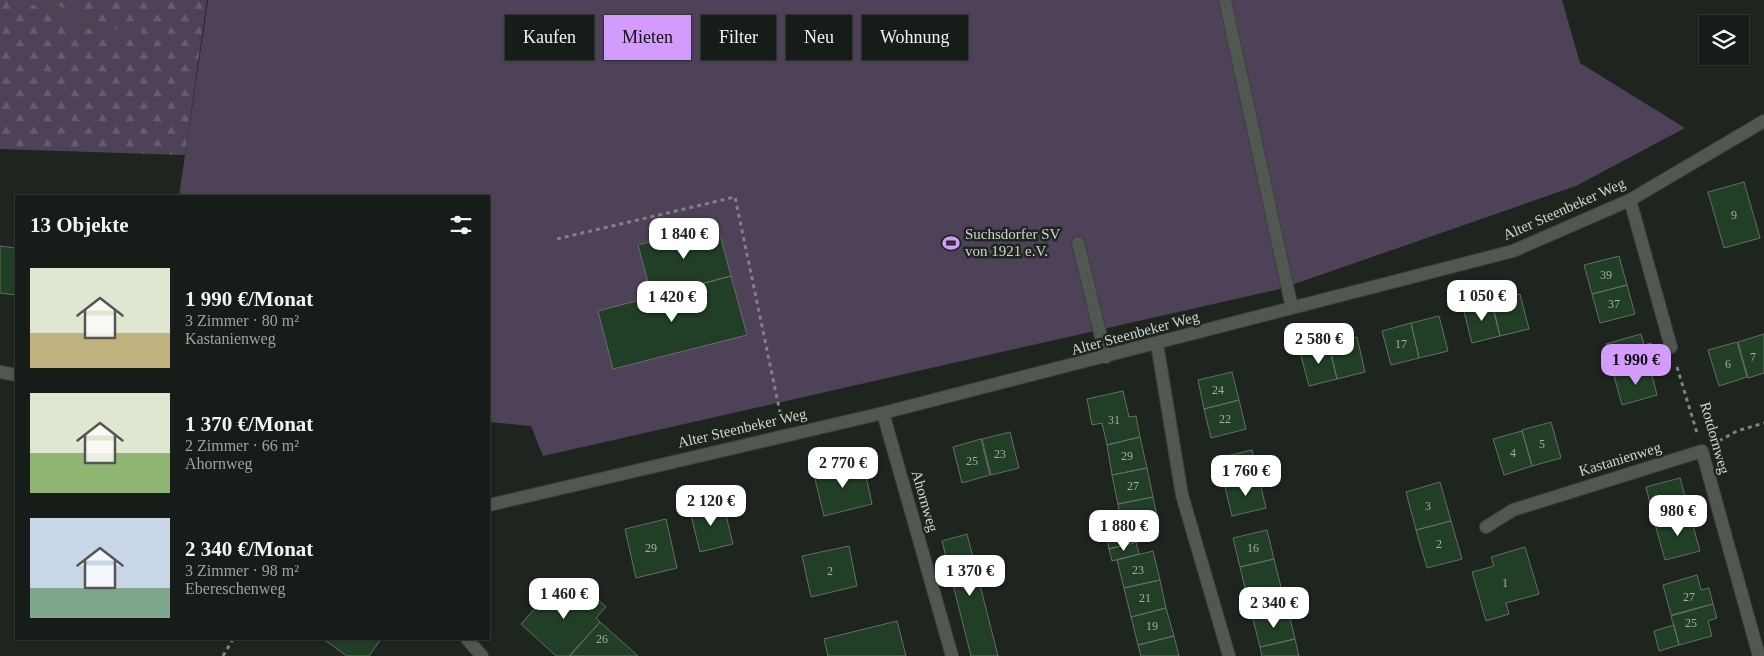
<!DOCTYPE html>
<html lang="de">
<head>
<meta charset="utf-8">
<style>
	:root { --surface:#161c17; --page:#232924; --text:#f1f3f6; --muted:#9ea1a1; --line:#353a36; --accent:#d39cfc }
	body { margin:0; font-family:Georgia,serif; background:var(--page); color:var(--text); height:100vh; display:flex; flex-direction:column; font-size:19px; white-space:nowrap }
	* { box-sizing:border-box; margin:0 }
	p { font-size:16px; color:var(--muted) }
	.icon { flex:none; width:28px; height:28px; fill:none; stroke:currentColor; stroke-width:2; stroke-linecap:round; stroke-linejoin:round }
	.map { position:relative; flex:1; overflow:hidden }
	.sheet { position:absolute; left:15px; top:195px; width:475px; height:445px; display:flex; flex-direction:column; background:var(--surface); border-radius:0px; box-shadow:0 1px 4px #0004,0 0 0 1px var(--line) }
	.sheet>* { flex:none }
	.banner { position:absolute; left:505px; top:15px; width:475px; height:45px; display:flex; gap:10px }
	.tools { position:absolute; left:1699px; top:15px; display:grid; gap:10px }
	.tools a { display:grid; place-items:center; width:50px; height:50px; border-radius:0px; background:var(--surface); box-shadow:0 1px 4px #0004,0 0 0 1px var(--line); font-size:25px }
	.price { position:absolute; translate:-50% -42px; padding:0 11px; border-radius:10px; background:#fff; color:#222; font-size:16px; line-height:32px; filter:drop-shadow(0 1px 2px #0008) }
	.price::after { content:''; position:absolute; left:50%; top:30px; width:15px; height:11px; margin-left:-8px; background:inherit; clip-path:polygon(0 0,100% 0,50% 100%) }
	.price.active { background:var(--accent); color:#111 }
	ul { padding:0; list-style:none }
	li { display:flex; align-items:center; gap:15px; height:125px; padding:0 15px }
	li span { display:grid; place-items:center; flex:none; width:140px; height:100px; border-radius:0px; color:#555 }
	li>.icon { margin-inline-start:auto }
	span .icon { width:60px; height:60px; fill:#fffc; stroke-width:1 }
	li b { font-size:21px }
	h2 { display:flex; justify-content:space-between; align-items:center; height:60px; padding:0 15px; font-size:21px }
	.chip { padding:0 18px; border-radius:0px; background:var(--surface); box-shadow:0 1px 4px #0004,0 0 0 1px var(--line); font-size:18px; line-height:45px }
	.chip.active { background:var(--accent); color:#111 }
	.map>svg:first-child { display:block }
	.forest { fill:url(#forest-firs) }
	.park { fill:#4d4257 }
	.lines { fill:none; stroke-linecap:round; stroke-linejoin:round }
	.stream { stroke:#4c4353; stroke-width:9 }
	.building { fill:#213e26; stroke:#656e66 }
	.minor-casing { stroke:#3c413c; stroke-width:14 }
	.path { stroke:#7d837e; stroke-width:3; stroke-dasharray:4 4; stroke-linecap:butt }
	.minor { stroke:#505851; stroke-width:12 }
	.labels { text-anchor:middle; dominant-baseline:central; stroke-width:5; stroke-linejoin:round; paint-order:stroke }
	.number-label { font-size:12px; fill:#a4aea5 }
	.street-label { font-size:15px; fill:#cfd4cf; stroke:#1e251f }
	.poi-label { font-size:15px; fill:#cfd4cf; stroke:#1e251f; text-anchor:start }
</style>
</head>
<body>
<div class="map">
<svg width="1764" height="656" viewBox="0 0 1764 656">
	<defs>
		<pattern id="forest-firs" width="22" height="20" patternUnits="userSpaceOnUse" patternTransform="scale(1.25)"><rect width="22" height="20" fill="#4d4257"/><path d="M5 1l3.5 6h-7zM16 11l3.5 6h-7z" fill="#665c6e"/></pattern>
	</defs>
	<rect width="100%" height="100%" fill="#1e251f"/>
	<!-- forest -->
	<path class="forest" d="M0,0H207L185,155L0,149Z"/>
	<!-- park -->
	<path class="park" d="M208,0H1562L1580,63L1685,128L1576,186L1280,289L543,456L531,426L489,422V196H179Z"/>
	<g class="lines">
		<!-- stream -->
		<path class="stream" d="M33,0L114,34H137"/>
	</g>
	<!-- building -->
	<path class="building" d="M1744,182L1760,238L1724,248L1708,192Z
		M717,224L731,276L652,297L638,245Z
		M0,246L16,248V295L0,293Z
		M1619,256L1627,285L1592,294L1584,265Z
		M731,276L747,335L613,369L598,311Z
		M1627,285L1635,314L1600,323L1592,294Z
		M1520,294L1529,329L1500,336L1492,301Z
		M1491,301L1500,336L1472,343L1463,308Z
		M1439,316L1448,351L1419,358L1411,323Z
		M1411,323L1419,358L1391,365L1382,331Z
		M1641,334L1650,366L1615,376L1606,344Z
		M1764,334V373L1748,378L1738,342Z
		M1357,337L1365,372L1337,379L1329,345Z
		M1737,342L1747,377L1719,386L1708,350Z
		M1651,343L1657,364L1650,366L1644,345Z
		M1329,345L1337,379L1309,386L1300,352Z
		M1650,367L1657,395L1622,405L1614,376Z
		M1232,372L1239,400L1204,409L1198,380Z
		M1123,391L1129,417L1136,416L1140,437L1107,445L1102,423L1092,425L1087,399Z
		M1239,400L1246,429L1211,438L1204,409Z
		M1551,422L1561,458L1532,466L1522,430Z
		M1522,431L1532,466L1504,475L1493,439Z
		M1010,432L1019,468L991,475L982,439Z
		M1140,437L1147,468L1112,475L1107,445Z
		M981,439L990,475L962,483L953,447Z
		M1252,450L1259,479L1225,487L1218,458Z
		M863,463L872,504L824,516L814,475Z
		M1147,468L1153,497L1118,504L1112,475Z
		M1680,478L1690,514L1655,524L1646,487Z
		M1259,479L1266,508L1232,516L1225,487Z
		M1440,482L1451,521L1416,530L1406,492Z
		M1153,497L1159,526L1124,534L1118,504Z
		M723,503L733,544L700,552L690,511Z
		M1690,515L1700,551L1665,560L1655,524Z
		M666,519L677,568L636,578L625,529Z
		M1451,521L1462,559L1427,568L1416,530Z
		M1144,530L1146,540L1109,549L1107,538Z
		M1267,530L1274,559L1240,567L1233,538Z
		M967,534L998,656H971L942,541Z
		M1136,542L1139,554L1112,561L1109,549Z
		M849,546L857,586L811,597L802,556Z
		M1525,547L1539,594L1506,603L1509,614L1486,621L1472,572L1494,566L1491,557Z
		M1153,551L1160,580L1124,588L1117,560Z
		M1274,559L1281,587L1247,596L1240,567Z
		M1697,575L1701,590L1709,588L1713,604L1671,615L1663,585Z
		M1160,580L1166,608L1131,617L1124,588Z
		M557,584L574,599L585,587L606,607L596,618L600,622L569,656H556L521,624Z
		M1713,604L1717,618L1708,621L1712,636L1679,645L1671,616Z
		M1166,608L1174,636L1138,645L1131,617Z
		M1288,610L1295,639L1260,647L1253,619Z
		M897,621L906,656H828L824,639Z
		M600,622L638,656H570Z
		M1674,625L1679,645L1659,651L1654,631Z
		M1174,636L1179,656H1141L1138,645Z
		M323,639H381L369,656H347Z
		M1295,639L1299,656H1262L1260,647Z"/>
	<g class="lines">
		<!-- minor casing -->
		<g class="minor-casing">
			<path id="minor" d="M1225,0L1292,308
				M1630,200L1671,347
				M1078,243L1106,357
				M1157,344L1182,495L1229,656
				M0,372L16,375
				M883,413L952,656
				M489,505L883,413L1513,251L1630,200L1764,121
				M1486,527L1513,510L1702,451L1759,656
				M467,639L482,656"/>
		</g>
		<!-- path -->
		<path class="path" d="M557,239L735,197L781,417
			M1677,367L1697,433
			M1719,441L1737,431L1764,423
			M223,656L233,639"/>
		<!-- minor -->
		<use href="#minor" class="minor"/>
	</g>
	<!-- icons -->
	<defs>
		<g id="stadium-bare" transform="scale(1.35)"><path d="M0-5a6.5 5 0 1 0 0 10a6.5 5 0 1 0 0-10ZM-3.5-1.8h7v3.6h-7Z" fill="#d39cfc" stroke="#1e251f" stroke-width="2.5" paint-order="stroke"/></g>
	</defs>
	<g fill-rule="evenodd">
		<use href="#stadium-bare" x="951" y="243"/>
	</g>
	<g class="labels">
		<!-- number labels -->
		<g class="number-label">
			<text x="1734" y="215">9</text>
			<text x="1606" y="275">39</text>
			<text x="1614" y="304">37</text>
			<text x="1401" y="344">17</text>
			<text x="1753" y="357">7</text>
			<text x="1728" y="364">6</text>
			<text x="1218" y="390">24</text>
			<text x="1225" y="419">22</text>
			<text x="1114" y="420">31</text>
			<text x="1542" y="444">5</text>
			<text x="1513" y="453">4</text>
			<text x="1000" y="454">23</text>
			<text x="1127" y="456">29</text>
			<text x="972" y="461">25</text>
			<text x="1133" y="486">27</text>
			<text x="1428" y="506">3</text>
			<text x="1439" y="544">2</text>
			<text x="651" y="548">29</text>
			<text x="1253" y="548">16</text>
			<text x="1138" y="570">23</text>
			<text x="830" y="571">2</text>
			<text x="1505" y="583">1</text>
			<text x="1689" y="597">27</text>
			<text x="1145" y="598">21</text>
			<text x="1691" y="623">25</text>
			<text x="1152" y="626">19</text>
			<text x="602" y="639">26</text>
		</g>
		<!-- street labels -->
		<g class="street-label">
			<text transform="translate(1564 209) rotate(-24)">Alter Steenbeker Weg</text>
			<text transform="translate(1135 333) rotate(-15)">Alter Steenbeker Weg</text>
			<text transform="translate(742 428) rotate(-13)">Alter Steenbeker Weg</text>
			<text transform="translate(1715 438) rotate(74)">Rotdornweg</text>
			<text transform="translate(1620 459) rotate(-17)">Kastanienweg</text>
			<text transform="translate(925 501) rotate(74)">Ahornweg</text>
		</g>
		<!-- poi labels -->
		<g class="poi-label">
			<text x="965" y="234">Suchsdorfer SV<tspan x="965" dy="17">von 1921 e.V.</tspan></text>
		</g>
	</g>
</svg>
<div class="tools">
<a><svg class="icon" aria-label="layers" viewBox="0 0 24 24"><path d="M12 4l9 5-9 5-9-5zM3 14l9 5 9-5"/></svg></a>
</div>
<b class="price" style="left:684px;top:260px">1 840 €</b>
<b class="price" style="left:1482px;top:322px">1 050 €</b>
<b class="price" style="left:672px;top:323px">1 420 €</b>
<b class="price" style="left:1319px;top:365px">2 580 €</b>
<b class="price active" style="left:1636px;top:386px">1 990 €</b>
<b class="price" style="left:843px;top:489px">2 770 €</b>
<b class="price" style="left:1246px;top:497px">1 760 €</b>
<b class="price" style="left:711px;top:527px">2 120 €</b>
<b class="price" style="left:1678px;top:537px">980 €</b>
<b class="price" style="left:1124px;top:552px">1 880 €</b>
<b class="price" style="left:970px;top:597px">1 370 €</b>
<b class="price" style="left:564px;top:620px">1 460 €</b>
<b class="price" style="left:1274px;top:629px">2 340 €</b>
<div class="banner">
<a class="chip">Kaufen</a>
<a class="chip active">Mieten</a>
<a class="chip">Filter</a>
<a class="chip">Neu</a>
<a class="chip">Wohnung</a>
</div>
<section class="sheet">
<h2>13 Objekte<svg class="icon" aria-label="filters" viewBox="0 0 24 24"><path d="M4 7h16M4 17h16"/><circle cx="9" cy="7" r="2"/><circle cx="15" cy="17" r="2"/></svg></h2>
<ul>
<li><span style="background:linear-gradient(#dfe7d0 65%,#c2b280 0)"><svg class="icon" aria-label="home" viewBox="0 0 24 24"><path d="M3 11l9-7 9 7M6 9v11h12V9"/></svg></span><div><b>1 990 €/Monat</b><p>3 Zimmer · 80 m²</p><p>Kastanienweg</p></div></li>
<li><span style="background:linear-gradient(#dfe7d0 60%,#8fb573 0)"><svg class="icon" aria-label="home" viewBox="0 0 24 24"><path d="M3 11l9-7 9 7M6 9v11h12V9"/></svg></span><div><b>1 370 €/Monat</b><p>2 Zimmer · 66 m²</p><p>Ahornweg</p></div></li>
<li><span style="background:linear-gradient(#c9d6e8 70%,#7fa58c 0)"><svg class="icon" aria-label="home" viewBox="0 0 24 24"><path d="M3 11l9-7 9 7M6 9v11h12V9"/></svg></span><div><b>2 340 €/Monat</b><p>3 Zimmer · 98 m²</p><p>Ebereschenweg</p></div></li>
</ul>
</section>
</div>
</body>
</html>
